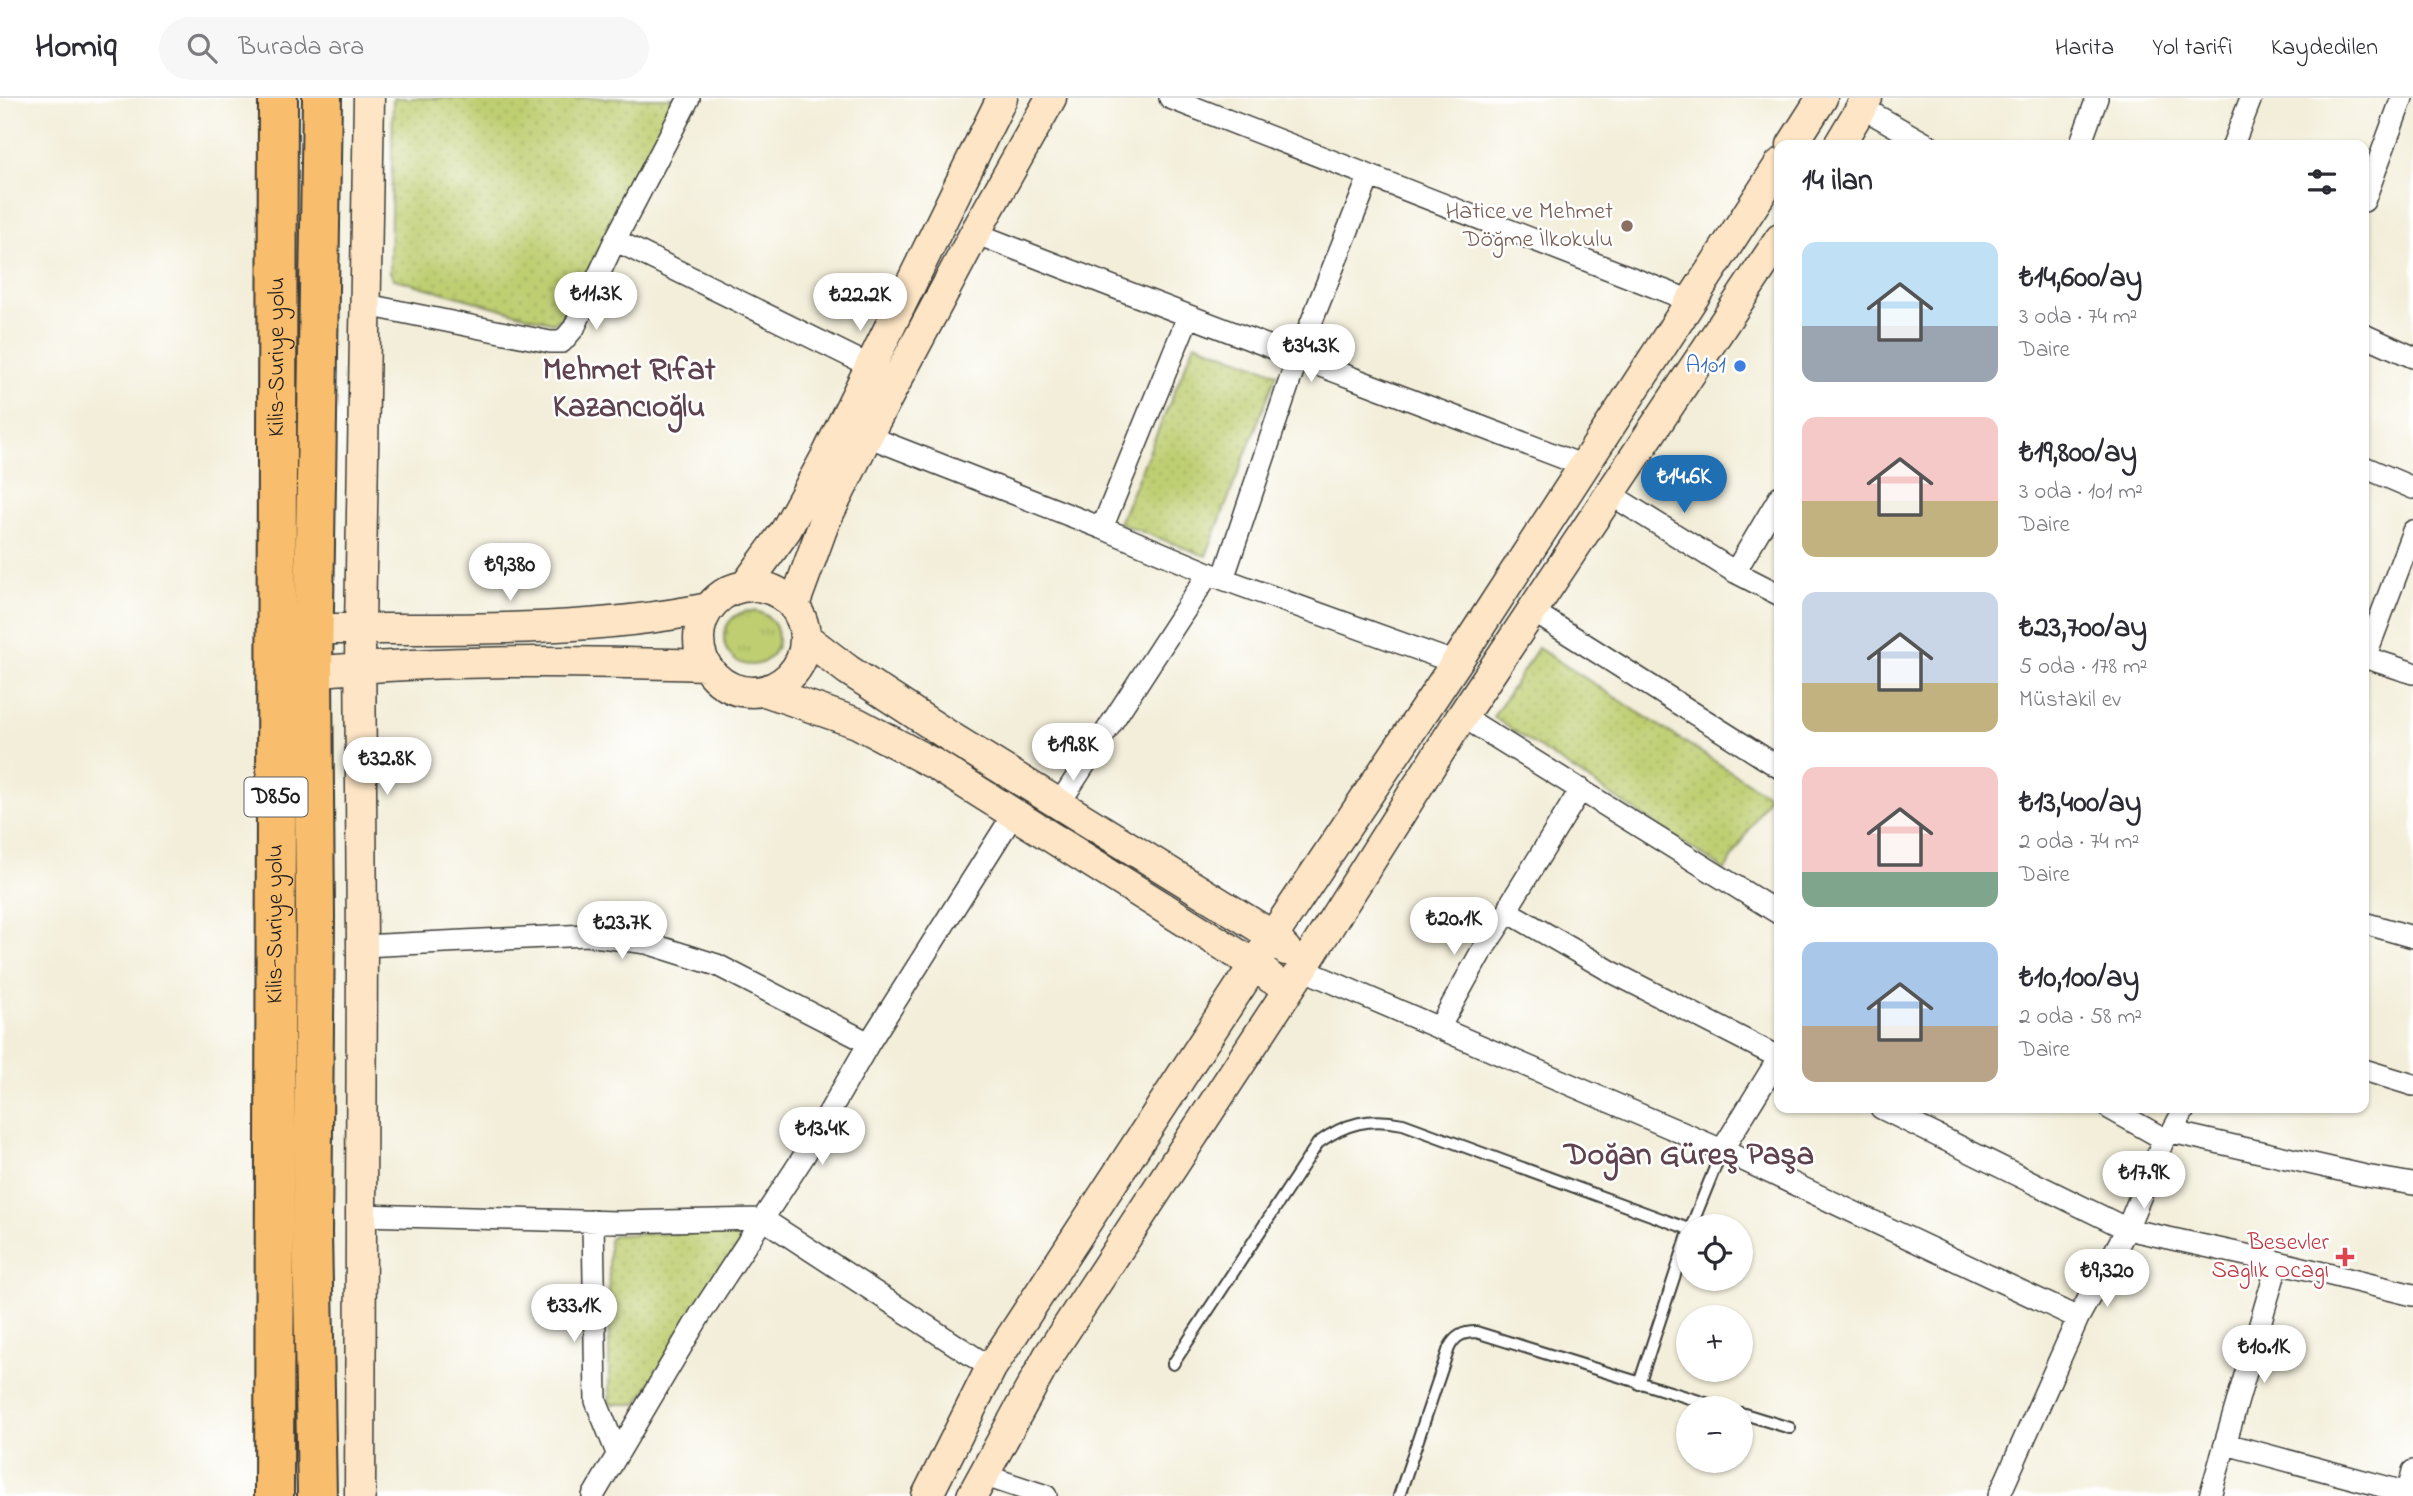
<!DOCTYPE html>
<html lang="tr">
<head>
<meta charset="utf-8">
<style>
	:root { --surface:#fff; --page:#f7f7f7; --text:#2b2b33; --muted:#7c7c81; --line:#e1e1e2; --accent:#1f6fb2 }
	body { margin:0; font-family:"Indie Flower",sans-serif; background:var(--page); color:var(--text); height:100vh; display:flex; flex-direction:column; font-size:26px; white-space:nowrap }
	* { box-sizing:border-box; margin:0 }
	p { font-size:23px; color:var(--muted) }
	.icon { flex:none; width:38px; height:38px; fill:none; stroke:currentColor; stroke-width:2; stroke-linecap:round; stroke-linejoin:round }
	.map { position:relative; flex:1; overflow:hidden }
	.drawer { position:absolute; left:1774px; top:42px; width:595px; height:973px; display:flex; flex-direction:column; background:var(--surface); border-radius:14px; box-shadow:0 2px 5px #0004 }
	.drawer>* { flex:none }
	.buttons { position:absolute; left:1676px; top:1116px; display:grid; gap:14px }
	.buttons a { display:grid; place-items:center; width:77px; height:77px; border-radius:50%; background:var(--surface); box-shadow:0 2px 5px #0004; font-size:35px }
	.price { position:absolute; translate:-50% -60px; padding:0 16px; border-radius:24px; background:#fff; color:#222; font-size:23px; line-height:46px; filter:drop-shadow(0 2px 4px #0008) }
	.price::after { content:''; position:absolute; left:50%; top:42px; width:21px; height:16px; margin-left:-10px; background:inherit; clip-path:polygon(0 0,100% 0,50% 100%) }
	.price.current { background:var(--accent); color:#fff }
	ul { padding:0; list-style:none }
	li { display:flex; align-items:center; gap:21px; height:175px; padding:0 28px }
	li span { display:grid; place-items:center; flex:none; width:196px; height:140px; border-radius:14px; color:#555 }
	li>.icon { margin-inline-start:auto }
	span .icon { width:84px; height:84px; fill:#fffc; stroke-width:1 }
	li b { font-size:30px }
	h2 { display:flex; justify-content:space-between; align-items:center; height:84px; padding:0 28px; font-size:30px }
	header { display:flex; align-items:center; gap:42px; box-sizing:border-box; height:98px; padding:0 35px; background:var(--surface); border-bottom:2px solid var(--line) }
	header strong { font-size:33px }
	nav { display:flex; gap:38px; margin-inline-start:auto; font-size:24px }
	.search { width:490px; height:63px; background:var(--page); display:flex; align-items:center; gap:18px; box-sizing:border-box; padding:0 24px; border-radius:38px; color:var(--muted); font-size:26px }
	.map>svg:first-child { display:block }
	.grass { fill:url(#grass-tufts); stroke:#6d7546; stroke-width:2 }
	.park { fill:url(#park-dots); stroke:#6d7546; stroke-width:2 }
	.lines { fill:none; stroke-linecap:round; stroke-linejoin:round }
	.lane-casing { stroke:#3c3c38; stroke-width:14 }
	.street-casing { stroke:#3c3c38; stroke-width:24 }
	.secondary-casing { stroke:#3c3c38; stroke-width:33 }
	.highway-casing { stroke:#3c3c38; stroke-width:42 }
	.lane { stroke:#fff; stroke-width:10 }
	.street { stroke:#fff; stroke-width:21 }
	.secondary { stroke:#fde5c5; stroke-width:30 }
	.highway { stroke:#f9be6d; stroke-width:38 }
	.education-dot { fill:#8d6e63; stroke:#fff; stroke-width:2.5 }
	.shop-dot { fill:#3f7fe0; stroke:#fff; stroke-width:2.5 }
	.health-dot { fill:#e0444e; stroke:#fff; stroke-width:2.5 }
	.labels { text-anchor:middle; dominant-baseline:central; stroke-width:5; stroke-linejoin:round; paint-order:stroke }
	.shield { fill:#fff; stroke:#606060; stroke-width:2 }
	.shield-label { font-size:23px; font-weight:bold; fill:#1c1c1c }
	.education-label { font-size:24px; fill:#785e54; stroke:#fff; text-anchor:end }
	.street-label { font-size:24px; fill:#1c1c1c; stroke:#fff }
	.shop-label { font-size:24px; fill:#366cbe; stroke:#fff; text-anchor:end }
	.health-label { font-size:24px; fill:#be3a42; stroke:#fff; text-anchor:end }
	.district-label { font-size:32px; font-weight:bold; fill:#5e434f; stroke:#fff }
</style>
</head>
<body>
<header>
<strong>Homiq</strong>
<div class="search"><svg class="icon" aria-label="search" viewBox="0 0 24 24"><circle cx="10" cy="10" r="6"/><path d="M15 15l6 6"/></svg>Burada ara</div>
<nav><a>Harita</a><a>Yol tarifi</a><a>Kaydedilen</a></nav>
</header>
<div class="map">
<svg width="2413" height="1398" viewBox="0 0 2413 1398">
	<defs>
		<pattern id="grass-tufts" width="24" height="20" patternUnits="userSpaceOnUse" patternTransform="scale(1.75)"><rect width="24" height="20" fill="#bece71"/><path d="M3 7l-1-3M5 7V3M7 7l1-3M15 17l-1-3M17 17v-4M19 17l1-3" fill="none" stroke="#a3b061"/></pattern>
		<pattern id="park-dots" width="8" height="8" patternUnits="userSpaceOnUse" patternTransform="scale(1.75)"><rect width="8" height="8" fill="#bece71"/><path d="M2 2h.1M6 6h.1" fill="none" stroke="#a3b061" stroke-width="1.8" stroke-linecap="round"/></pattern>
	</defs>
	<rect width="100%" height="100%" fill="#fff"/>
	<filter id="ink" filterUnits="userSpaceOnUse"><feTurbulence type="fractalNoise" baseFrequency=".0143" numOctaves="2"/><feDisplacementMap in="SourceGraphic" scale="14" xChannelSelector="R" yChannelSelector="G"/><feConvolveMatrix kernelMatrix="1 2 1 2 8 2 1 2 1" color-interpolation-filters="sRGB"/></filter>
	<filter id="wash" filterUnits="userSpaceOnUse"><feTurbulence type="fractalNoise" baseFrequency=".00686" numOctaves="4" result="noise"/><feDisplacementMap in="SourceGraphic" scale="28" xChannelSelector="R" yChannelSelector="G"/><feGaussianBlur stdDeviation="1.57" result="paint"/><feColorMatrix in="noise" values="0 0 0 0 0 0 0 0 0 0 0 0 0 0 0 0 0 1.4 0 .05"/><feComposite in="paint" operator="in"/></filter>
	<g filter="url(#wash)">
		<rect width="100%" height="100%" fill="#f3eed9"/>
		<!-- grass -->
		<path class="grass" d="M724 540a27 27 0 1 1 54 0a27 27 0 1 1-54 0Z"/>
		<!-- park -->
		<path class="park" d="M393,0H677L564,219L553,225L394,181L390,174Z
			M1195,245L1277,275L1206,458L1119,425Z
			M1538,550L1769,698L1725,772L1493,619Z
			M732,1133L739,1137L740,1145L637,1306H612L609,1303V1142L614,1137Z"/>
	</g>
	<g filter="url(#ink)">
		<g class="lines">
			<!-- lane casing -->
			<g class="lane-casing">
				<path id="lane" d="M1691,1129L1722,1052
					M1173,1266L1318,1045C1345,1025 1370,1019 1403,1026L1689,1131
					M1639,1286L1689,1134
					M1741,1315L1790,1330
					M1399,1398L1449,1250C1455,1238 1463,1234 1476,1234L1725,1311"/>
			</g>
			<!-- street casing -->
			<g class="street-casing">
				<path id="street" d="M1170,0L1691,203
					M1861,9L1928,47
					M2080,47L2097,0
					M2233,47L2251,0
					M2364,103L2402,0
					M975,135C1177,215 1381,290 1584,368
					M615,142L872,269
					M367,207L550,244H562L574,230L615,142L689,0
					M2364,237L2413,259
					M867,338L1102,430L1223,481L1456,565
					M2364,369L2413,390
					M1610,396L1735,474
					M1780,398L1735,474L1780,497
					M1102,430L1188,219
					M1223,481L1298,258L1369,79
					M1534,514L1780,670
					M2364,559L2413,575
					M2364,562L2413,433
					M1462,618L1780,816
					M1581,691L1512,803L1509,812L1515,818L1612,874L1780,960
					M1059,706L1209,475
					M2364,825L2413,839
					M362,848L587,837L647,845L717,867L869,945
					M1302,871L1722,1052L2078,1220
					M1439,930L1480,856L1509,812
					M2364,972L2413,987
					M1881,1010L2127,1131L2278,1164L2413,1197
					M2109,1010L2164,1041
					M2172,1034L2366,1078L2413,1086
					M1722,1052L1780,958
					M361,1117L617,1124L763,1121L991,1270
					M593,1123L596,1303L617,1355
					M2226,1346L2408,1395
					M983,1377L1046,1398
					M593,1398L700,1217L804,1058L869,945L1013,717
					M1999,1398L2078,1220L2127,1131L2164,1041L2172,1034L2185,1010
					M2210,1398L2278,1164
					M2407,1398L2413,1373"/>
			</g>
			<!-- secondary casing -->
			<g class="secondary-casing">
				<path id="secondary" d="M1792,47L1822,0
					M1839,47L1867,0
					M746,487L786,432L826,359L1002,0
					M699 541a53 53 0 1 1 106 0a53 53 0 1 1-106 0Z
					M794,507L824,425L867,338L975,135L1051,0
					M314,531C446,530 579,536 709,510
					M806,540L848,572L949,638L1273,838L1286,852
					M313,574C444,561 575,563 706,567
					M765,593L857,625L936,667L1255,867L1271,880
					M360,1398L362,848L360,531L369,0
					M927,1398L991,1270L1273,838L1456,565L1780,66
					M972,1398L1049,1257L1302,871L1462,618L1780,141"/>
			</g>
			<!-- highway casing -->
			<g class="highway-casing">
				<g id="highway">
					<path id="s1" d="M274,1398L278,0"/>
					<path d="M317,1398L312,1135L315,819L313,574L322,0"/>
				</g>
			</g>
			<!-- lane -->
			<use href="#lane" class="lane"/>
			<!-- street -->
			<use href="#street" class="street"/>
			<!-- secondary -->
			<use href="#secondary" class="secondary"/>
			<!-- highway -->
			<use href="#highway" class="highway"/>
		</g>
	</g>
	<!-- markers -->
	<circle class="education-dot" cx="1627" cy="128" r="7"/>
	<circle class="shop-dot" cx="1740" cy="268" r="7"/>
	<path class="health-dot" d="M2341.5 1148.5h7v7h7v7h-7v7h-7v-7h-7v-7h7z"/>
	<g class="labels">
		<!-- shield labels -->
		<rect class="shield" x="244.5" y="679.5" width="63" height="39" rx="5"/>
		<g class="shield-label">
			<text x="276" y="699">D850</text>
		</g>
		<!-- education labels -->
		<g class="education-label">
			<text x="1613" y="114">Hatice ve Mehmet<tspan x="1613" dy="28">Döğme İlkokulu</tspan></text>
		</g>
		<!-- street labels -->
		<g class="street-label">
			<text stroke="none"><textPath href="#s1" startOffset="1139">Kilis-Suriye yolu</textPath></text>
			<text stroke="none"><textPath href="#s1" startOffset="572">Kilis-Suriye yolu</textPath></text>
		</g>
		<!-- shop labels -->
		<g class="shop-label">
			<text x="1726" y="268">A101</text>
		</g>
		<!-- health labels -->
		<g class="health-label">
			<text x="2329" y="1145">Besevler<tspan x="2329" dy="28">Saglık Ocagı</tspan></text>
		</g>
		<!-- district labels -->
		<g class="district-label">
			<text x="629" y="273">Mehmet Rıfat<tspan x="629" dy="37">Kazancıoğlu</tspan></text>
			<text x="1689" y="1058">Doğan Güreş Paşa</text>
		</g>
	</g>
</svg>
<div class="buttons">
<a><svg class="icon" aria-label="locate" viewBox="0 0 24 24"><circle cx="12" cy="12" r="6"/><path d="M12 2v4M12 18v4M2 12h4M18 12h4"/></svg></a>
<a>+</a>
<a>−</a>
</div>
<b class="price" style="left:596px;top:234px">₺11.3K</b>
<b class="price" style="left:860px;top:235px">₺22.2K</b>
<b class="price" style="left:1311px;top:286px">₺34.3K</b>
<b class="price current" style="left:1684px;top:417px">₺14.6K</b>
<b class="price" style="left:510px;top:505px">₺9,380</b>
<b class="price" style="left:1073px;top:685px">₺19.8K</b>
<b class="price" style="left:387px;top:699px">₺32.8K</b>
<b class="price" style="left:1454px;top:859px">₺20.1K</b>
<b class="price" style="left:622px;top:863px">₺23.7K</b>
<b class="price" style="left:822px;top:1069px">₺13.4K</b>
<b class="price" style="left:2144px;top:1113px">₺17.9K</b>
<b class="price" style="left:2107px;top:1211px">₺9,320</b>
<b class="price" style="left:574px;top:1246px">₺33.1K</b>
<b class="price" style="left:2264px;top:1287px">₺10.1K</b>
<section class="drawer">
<h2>14 ilan<svg class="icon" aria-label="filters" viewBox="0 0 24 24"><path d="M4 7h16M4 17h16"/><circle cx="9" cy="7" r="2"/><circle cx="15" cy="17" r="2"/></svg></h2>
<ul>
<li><span style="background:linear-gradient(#bfe0f5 60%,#9aa5b1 0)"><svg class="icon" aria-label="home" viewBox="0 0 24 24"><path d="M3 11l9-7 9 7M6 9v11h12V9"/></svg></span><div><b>₺14,600/ay</b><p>3 oda · 74 m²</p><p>Daire</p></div></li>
<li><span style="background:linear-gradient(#f6c9c9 60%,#c2b280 0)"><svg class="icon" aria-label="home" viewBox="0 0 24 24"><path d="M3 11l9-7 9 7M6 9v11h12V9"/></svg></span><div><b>₺19,800/ay</b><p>3 oda · 101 m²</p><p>Daire</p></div></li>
<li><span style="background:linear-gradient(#c9d6e8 65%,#c2b280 0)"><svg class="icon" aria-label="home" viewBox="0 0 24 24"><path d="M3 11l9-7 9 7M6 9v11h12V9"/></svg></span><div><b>₺23,700/ay</b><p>5 oda · 178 m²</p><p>Müstakil ev</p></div></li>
<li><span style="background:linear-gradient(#f6c9c9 75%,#7fa58c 0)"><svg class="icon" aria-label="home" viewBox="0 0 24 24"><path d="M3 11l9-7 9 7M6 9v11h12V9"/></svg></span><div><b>₺13,400/ay</b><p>2 oda · 74 m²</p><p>Daire</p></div></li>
<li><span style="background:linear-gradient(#a9c7e8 60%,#b9a48a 0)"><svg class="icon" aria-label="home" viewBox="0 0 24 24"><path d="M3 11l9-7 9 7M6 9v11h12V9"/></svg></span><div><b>₺10,100/ay</b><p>2 oda · 58 m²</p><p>Daire</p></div></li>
</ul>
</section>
</div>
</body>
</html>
